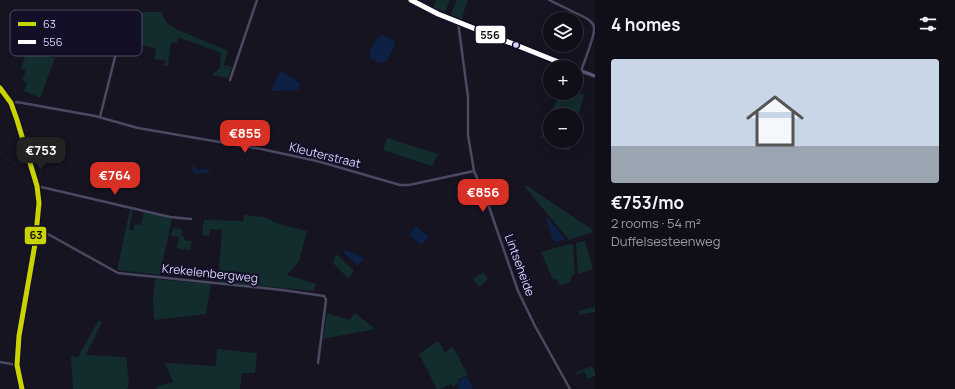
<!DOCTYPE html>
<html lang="en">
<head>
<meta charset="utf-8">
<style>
	:root { --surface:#100f19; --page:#1e1d26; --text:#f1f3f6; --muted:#9c9ca2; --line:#302f38; --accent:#d93025 }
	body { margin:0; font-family:Manrope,sans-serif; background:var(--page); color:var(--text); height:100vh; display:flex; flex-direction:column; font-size:15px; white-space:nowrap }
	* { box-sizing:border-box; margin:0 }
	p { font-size:13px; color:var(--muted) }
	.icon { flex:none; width:22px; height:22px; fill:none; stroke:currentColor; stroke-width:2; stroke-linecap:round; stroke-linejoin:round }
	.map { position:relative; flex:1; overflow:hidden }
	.sheet { display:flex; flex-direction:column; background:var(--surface); width:360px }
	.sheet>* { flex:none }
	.tools { position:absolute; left:543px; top:12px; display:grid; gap:8px }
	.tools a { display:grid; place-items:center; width:40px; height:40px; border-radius:50%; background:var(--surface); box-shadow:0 4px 16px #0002,0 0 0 1px var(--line); font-size:20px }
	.price { position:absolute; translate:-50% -34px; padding:0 9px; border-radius:8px; background:var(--accent); color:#fff; font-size:13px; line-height:26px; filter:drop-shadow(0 1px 2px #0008) }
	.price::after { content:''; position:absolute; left:50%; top:24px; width:12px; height:9px; margin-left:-6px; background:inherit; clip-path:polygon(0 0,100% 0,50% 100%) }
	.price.on { background:#222; color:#fff }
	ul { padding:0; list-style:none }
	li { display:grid; align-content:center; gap:8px; height:212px; padding:0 16px }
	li+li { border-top:1px solid var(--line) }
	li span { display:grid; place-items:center; height:124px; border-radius:4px; color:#555 }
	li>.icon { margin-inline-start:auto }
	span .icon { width:72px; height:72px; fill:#fffc; stroke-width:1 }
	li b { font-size:17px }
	h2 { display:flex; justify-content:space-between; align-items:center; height:48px; padding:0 16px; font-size:17px }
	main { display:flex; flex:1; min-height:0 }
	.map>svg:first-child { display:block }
	.green { fill:#132c2d }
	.water { fill:#0d2144 }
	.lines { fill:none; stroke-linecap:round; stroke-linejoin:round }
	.stream { stroke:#0d2144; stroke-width:1 }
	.street { stroke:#4a4962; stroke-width:2.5 }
	.secondary { stroke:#575674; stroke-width:3.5 }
	.bus-1-casing { stroke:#130f26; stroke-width:8 }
	.bus-2-casing { stroke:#130f26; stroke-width:8 }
	.bus-1 { stroke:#c8d300; stroke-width:5 }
	.bus-2 { stroke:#fff; stroke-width:5 }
	.bus-dot { fill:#d9d4ff; stroke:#130f26; stroke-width:1.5 }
	.labels { text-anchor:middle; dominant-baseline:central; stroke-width:4; stroke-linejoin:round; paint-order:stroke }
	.street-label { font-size:12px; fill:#d9d4ff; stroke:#130f26 }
	.key { fill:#130f26; stroke:#4e4a67; stroke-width:1 }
	.key-label { font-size:11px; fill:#d9d4ff }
	.line-badge { stroke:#130f26; stroke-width:1.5 }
	.pale-badge-label { font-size:11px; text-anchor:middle; font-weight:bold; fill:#111 }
</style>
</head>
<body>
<main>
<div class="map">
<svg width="595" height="389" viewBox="0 0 595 389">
	<rect width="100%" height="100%" fill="#161421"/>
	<!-- green -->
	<path class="green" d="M436,0H450L444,14L433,9Z
		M457,0H468L461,20L450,16Z
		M109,12H161L166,22L176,29L228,51L224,65L232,67L228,78L211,75L220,68L221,53L178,37L177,43L171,42L168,66H164L165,60L155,59L156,48L139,45L140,32L134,31L132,28L140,20L109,19Z
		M27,51L55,58L40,98L24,91L27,83L22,80L26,70L21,68Z
		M576,91L584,95L576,124V115H550L559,95L552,93H576Z
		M550,116V140L541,137Z
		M387,138L438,154L432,166L383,150Z
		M551,141H571L569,149L570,150L569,151Z
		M526,185L591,229L593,232L569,240L525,187Z
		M130,209L133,210L129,229L133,231L135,224L141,225L144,212L172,219L160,275L117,270Z
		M244,215L263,217L282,225L307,231L299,261L287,275L316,284L314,291L218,282L222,230L210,229L209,236L202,235L204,220L243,221Z
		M173,228L182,230L181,236H184V240L192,241L190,250L177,248L179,237L171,236Z
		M585,241L593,269L578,274L576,243Z
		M570,244L573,245L575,274L572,276L570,282L560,285L556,279L553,280L541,252Z
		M336,254L354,271L348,278L333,263Z
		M483,272L488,279L479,287L473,279Z
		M155,279L211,284L206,314L154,320L153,299Z
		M595,307V312L580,315L578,311Z
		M327,313L349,320L355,313L375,329L323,339Z
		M98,321L102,322L86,355L126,357L129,381L127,389H73L71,356L78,357Z
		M438,341L445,352L453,347L468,375L459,379L457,384L453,387L452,384L440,389H437L419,354Z
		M217,349L257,353L255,373H242L240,389H157L156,387L173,382L165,363L216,366Z
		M592,366L595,372V376L588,379L584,371L577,375L575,373Z"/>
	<!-- water -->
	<path class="water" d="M382,35C387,36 394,39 395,45L386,62C380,64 375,61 370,58C369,50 375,38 382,35Z
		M281,71L300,83L298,90L282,91H272L273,86Z
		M194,166L198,170L207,169L211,172L193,174L192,167Z
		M548,218L565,239L556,242L553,240L546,219Z
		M416,226L429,237L422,245L409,235Z
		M345,250L362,257L363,259L358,266L344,253V251Z
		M467,377L473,389H459C456,382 461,378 467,377Z"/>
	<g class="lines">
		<!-- stream -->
		<path class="stream" d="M0,153L13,164L27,160"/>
		<!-- street -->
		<path class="street" d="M549,0L586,18C590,21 594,23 594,28C595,36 584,62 581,71
			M458,22L468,97V135L474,171L487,201L518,291L535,326L570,389
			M230,80L257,0
			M11,103L17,102L95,116L138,128L261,149L317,161L400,185H409L474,171
			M100,117L122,29
			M37,186L170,217L191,219
			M37,228L118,273L282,290L324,296L326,300L318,363
			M0,362L17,365"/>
		<!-- secondary -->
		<path class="secondary" d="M411,0L438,14L571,67
			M576,69L595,76
			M0,88L11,103L17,120L37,186L39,203L35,244L19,336L17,365L22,389"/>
		<!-- bus-1 casing -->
		<g class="bus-1-casing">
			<path id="bus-1" d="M0,88L11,103L17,120L37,186L39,203L35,244L19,336L17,365L22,389"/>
		</g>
		<!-- bus-2 casing -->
		<g class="bus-2-casing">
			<path id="bus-2" d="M411,0L438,14L571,67"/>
		</g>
		<!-- bus-1 -->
		<use href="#bus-1" class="bus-1"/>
		<!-- bus-2 -->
		<use href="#bus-2" class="bus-2"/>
	</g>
	<!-- markers -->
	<circle class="bus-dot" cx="516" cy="45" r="3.5"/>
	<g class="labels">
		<!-- street labels -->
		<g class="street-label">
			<text transform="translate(325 155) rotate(14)">Kleuterstraat</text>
			<text transform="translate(520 265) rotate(70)">Lintseheide</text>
			<text transform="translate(210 273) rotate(6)">Krekelenbergweg</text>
		</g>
	</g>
	<!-- legend -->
	<rect x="10" y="10" width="132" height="46" rx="6" class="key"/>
	<rect x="18" y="22" width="18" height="4" fill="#c8d300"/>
	<rect x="18" y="40" width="18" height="4" fill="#fff"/>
	<g class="key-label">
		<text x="43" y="28">63</text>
		<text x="43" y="46">556</text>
	</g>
	<g class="line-badge">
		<rect x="475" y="25" width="31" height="19" rx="4" fill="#fff"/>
		<rect x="24" y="226" width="23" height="19" rx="4" fill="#c8d300"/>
	</g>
	<g class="pale-badge-label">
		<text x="490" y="39">556</text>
		<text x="36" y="239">63</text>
	</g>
</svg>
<div class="tools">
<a><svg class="icon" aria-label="layers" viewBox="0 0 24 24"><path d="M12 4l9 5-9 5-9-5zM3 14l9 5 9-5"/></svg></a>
<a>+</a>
<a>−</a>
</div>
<b class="price" style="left:245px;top:154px">€855</b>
<b class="price on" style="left:41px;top:171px">€753</b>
<b class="price" style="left:115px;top:196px">€764</b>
<b class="price" style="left:483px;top:213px">€856</b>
</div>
<section class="sheet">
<h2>4 homes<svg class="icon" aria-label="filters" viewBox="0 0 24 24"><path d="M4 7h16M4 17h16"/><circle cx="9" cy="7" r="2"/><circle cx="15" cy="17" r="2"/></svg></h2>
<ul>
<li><span style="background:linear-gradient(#c9d6e8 70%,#9aa5b1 0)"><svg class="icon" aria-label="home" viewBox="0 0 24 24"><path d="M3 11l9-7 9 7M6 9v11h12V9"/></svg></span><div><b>€753/mo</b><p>2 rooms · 54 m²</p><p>Duffelsesteenweg</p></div></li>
</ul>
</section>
</main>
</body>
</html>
